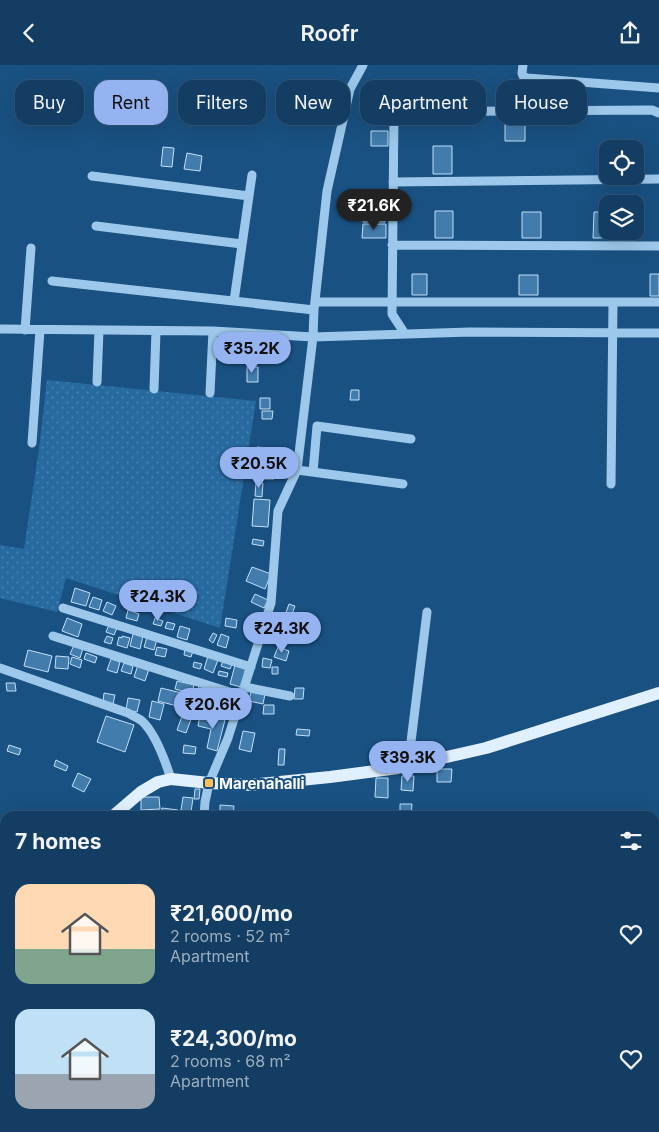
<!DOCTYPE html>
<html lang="en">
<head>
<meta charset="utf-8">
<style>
	:root { --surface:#133d62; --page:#20486b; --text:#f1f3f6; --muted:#9daebe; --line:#325677; --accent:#95b2f1 }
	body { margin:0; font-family:Inter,sans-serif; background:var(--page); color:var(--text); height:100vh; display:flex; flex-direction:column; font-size:19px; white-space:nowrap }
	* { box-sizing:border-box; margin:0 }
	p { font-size:16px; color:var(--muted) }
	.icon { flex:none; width:28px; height:28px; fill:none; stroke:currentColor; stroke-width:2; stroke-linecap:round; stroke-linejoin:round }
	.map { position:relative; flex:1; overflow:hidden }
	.details { position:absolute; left:0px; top:746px; width:660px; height:321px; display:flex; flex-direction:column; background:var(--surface); border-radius:15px 15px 0 0; box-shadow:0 5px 20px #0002,0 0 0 1px var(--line) }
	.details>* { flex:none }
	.guide { position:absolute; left:15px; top:15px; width:630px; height:45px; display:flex; gap:10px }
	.controls { position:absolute; left:599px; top:75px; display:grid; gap:10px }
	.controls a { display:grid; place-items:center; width:45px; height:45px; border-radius:10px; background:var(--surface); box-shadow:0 5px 20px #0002,0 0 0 1px var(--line); font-size:25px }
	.price { position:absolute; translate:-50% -42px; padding:0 11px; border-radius:18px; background:var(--accent); color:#111; font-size:16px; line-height:32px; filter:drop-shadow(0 1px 2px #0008) }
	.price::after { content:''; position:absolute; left:50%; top:30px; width:15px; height:11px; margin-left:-8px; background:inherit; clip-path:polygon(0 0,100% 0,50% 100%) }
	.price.current { background:#222; color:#fff }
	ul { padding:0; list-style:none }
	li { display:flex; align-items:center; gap:15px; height:125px; padding:0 15px }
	li span { display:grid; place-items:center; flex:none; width:140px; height:100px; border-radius:15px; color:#555 }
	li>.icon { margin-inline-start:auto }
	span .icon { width:60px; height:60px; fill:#fffc; stroke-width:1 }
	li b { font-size:21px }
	h2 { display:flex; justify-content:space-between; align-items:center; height:60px; padding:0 15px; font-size:21px }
	.pill { padding:0 18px; border-radius:15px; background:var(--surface); box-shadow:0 5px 20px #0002,0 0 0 1px var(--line); font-size:18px; line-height:45px }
	.pill.current { background:var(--accent); color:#111 }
	header { display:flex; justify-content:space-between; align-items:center; height:65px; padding:0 15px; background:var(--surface); font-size:22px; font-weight:600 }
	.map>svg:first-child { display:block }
	.grass { fill:url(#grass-dots) }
	.building { fill:#417cac; stroke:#c2e0f9 }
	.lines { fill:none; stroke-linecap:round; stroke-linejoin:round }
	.minor { stroke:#9dc8eb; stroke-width:9 }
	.major { stroke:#e1f0ff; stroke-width:12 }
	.poi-dot { fill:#ffbe57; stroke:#195182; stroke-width:2 }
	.labels { text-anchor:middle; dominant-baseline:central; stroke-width:4; stroke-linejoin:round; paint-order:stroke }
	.poi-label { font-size:15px; font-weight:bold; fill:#fff; stroke:#195182; text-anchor:start }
</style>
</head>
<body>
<header><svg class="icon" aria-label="back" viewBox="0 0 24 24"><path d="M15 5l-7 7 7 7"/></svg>Roofr<svg class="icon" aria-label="share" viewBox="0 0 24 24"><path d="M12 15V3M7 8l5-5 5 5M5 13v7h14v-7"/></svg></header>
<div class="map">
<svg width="659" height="1067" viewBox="0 0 659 1067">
	<defs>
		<pattern id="grass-dots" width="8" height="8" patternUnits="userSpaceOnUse" patternTransform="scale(1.25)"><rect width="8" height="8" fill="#276aa0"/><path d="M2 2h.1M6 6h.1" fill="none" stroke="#4780ae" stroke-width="1.8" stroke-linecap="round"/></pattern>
	</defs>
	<rect width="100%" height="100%" fill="#195182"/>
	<!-- grass -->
	<path class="grass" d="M47,315L256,336L220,563L66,513L57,547L0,533V480L24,484L39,384Z"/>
	<!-- building -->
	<path class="building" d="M435,28H450V44H435Z
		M505,59H525V76H505Z
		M371,66H388V81H371Z
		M433,81H452V109H433Z
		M163,82L174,83L172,102L161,101Z
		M187,88L202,91L200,106L184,104Z
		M363,144H385V157H363Z
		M435,146H453V173H435Z
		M522,147H541V173H522Z
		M594,147H608V166H612V173H593Z
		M363,159H386V173H362Z
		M412,209H427V230H412Z
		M650,209H659V231H650Z
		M519,210H538V230H519Z
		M247,302H258V317H247Z
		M351,325H359V335H350Z
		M260,333H270V344H260Z
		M262,346H273L272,354H262Z
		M257,382L270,383V390L256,389Z
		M256,391H264V399L256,398Z
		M266,392L272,393V399L266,398Z
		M262,401H274V414H262Z
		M256,417L263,418L262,432L255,431Z
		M254,434L270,435L268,462L252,461Z
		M253,474L264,476L263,481L252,479Z
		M252,502L271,509L265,524L246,516Z
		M75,523L90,528L86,541L71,537Z
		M255,529L268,535L264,543L251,537Z
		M93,532L102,535L99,545L89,542Z
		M107,537L116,541L112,550L103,546Z
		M289,539L295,541L291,552L285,550Z
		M128,545L139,549L137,556L126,553Z
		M67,553L82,559L78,572L62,566Z
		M155,553L163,556L161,561L153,559Z
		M226,553L237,555L236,563L225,561Z
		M256,556L264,558L261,569L253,567Z
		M167,557L175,559L173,565L165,563Z
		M109,560L117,563L114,570L106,567Z
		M180,561L190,564L187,575L177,572Z
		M279,566L287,568L284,579L276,577Z
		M213,568L217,570L213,578L209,575Z
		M133,569L143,571L140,584L130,581Z
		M221,569L229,572L226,583L217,580Z
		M107,571L113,573L111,579L104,577Z
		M122,571L130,573L127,583L117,580L119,572L122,573Z
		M147,572L157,574L154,585L144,582Z
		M74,580L83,583L80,593L70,589Z
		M157,582L167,584L165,592L155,590Z
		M278,582L289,586L286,596L274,592Z
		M185,584L193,586L191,592L184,590Z
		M28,585L52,591L48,607L24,601Z
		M86,588L97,592L95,598L84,594Z
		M56,591L69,592L68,604L55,603Z
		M208,591L218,595L213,608L204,604Z
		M72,592L82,595L80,603L70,599Z
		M263,593L272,595L270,603L262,602Z
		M111,594L120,597L117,608L107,605Z
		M223,596L232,599L230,604L221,601Z
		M194,597L202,599L200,604L193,602Z
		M124,598L133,601L131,609L121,606Z
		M138,600L149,604L145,616L134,612Z
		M235,600L246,603L241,622L230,619Z
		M272,602H278V609H272Z
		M219,606L228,608L227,612L218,610Z
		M177,616L194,620L192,629L175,624Z
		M6,618H15L16,626H7Z
		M199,621L211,623L210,632L198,630Z
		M161,623L190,630L187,639L178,636L177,641L158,636Z
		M295,623H304L303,634H294Z
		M251,627L265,629L263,639L249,636Z
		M104,628L115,630L113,639L103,637Z
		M128,633L140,635L137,647L126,645Z
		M199,633L208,635L206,647L196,645Z
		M152,636L164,639L160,655L149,652Z
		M264,640H274V649H263Z
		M185,643L194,646L186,668L177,665Z
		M200,649L225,655L217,686L207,683L211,664L198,661Z
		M106,651L134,660L125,687L97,677Z
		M297,664L310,665L309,671L296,670Z
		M243,666L255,668L251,687L239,684Z
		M9,680L21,684L19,690L7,686Z
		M184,680L196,682L195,689L183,688Z
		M279,684H285L284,700H278Z
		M56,695L68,701L66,706L54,701Z
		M437,704H452L451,717H437Z
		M78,708L91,714L84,727L72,721Z
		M402,711H414L413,726L401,725Z
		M376,713H388V733L375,732Z
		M195,724H200L199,734H194Z
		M141,732H159L160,744L141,745Z
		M183,732L193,733L191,747L181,745Z
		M400,739H412L411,751H400Z
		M220,740L234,741L233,751H220Z
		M162,743L178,745L177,751H161Z
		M60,747L73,751H58Z"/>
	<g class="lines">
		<!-- minor -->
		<path class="minor" d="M523,0L522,8L523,11L527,13L659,23
			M92,111L249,131
			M393,117L659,114
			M96,161L242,179
			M392,180L659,181
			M52,216L314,245
			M234,236L252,110
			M315,237H659
			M0,264L213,266L313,272L470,267L659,268
			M25,265L31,183
			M405,269L392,249L394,47L652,45L659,48
			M97,317L99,265
			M154,324L156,266
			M210,328L213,266
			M32,378L40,265
			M297,405L403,419
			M313,407L317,361L411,374
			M611,419L613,237
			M63,543L251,602
			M53,571L242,631
			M0,603L128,648C133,651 138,653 142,656C156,669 165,695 171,714
			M245,622L290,631
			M408,701L427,547
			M204,751L205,737L209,718L228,673L271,538L278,446L297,405L313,272L314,245L327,126L350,24L363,0
			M0,1047L5,1048
			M76,1062L85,1067
			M301,1062L303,1067"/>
		<!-- major -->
		<path class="major" d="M113,751L141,727L158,717L171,714L209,718L250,720L330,712L398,703L486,683L659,628
			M0,847L5,842"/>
	</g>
	<!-- markers -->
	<rect class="poi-dot" x="204" y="713" width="10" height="10" rx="2.5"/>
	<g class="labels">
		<!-- poi labels -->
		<g class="poi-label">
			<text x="219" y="718">Marenahalli</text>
		</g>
	</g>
</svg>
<div class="controls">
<a><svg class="icon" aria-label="locate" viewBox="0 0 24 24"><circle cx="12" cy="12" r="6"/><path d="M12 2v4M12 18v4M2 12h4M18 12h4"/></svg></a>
<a><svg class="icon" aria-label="layers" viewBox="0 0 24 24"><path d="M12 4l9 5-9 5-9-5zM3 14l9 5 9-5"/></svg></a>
</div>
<b class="price current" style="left:374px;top:166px">₹21.6K</b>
<b class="price" style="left:252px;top:309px">₹35.2K</b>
<b class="price" style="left:259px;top:424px">₹20.5K</b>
<b class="price" style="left:158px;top:557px">₹24.3K</b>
<b class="price" style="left:282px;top:589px">₹24.3K</b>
<b class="price" style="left:213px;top:665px">₹20.6K</b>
<b class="price" style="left:408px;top:718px">₹39.3K</b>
<div class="guide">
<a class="pill">Buy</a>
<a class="pill current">Rent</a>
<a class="pill">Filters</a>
<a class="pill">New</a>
<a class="pill">Apartment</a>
<a class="pill">House</a>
</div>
<section class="details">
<h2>7 homes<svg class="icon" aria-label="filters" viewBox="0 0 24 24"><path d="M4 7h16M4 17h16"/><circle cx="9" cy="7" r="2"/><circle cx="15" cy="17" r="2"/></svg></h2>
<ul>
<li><span style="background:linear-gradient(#ffd9b3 65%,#7fa58c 0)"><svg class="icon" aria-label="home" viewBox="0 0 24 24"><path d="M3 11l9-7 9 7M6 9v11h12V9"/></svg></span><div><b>₹21,600/mo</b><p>2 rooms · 52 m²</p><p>Apartment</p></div><svg class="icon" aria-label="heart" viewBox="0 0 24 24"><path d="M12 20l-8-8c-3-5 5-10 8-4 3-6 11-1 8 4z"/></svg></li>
<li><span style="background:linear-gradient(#bfe0f5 65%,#9aa5b1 0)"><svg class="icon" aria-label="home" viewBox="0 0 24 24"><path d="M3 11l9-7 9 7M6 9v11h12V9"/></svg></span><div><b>₹24,300/mo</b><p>2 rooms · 68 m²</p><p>Apartment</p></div><svg class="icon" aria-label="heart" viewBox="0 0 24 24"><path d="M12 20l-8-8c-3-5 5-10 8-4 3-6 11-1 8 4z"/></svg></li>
</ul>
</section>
</div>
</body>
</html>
